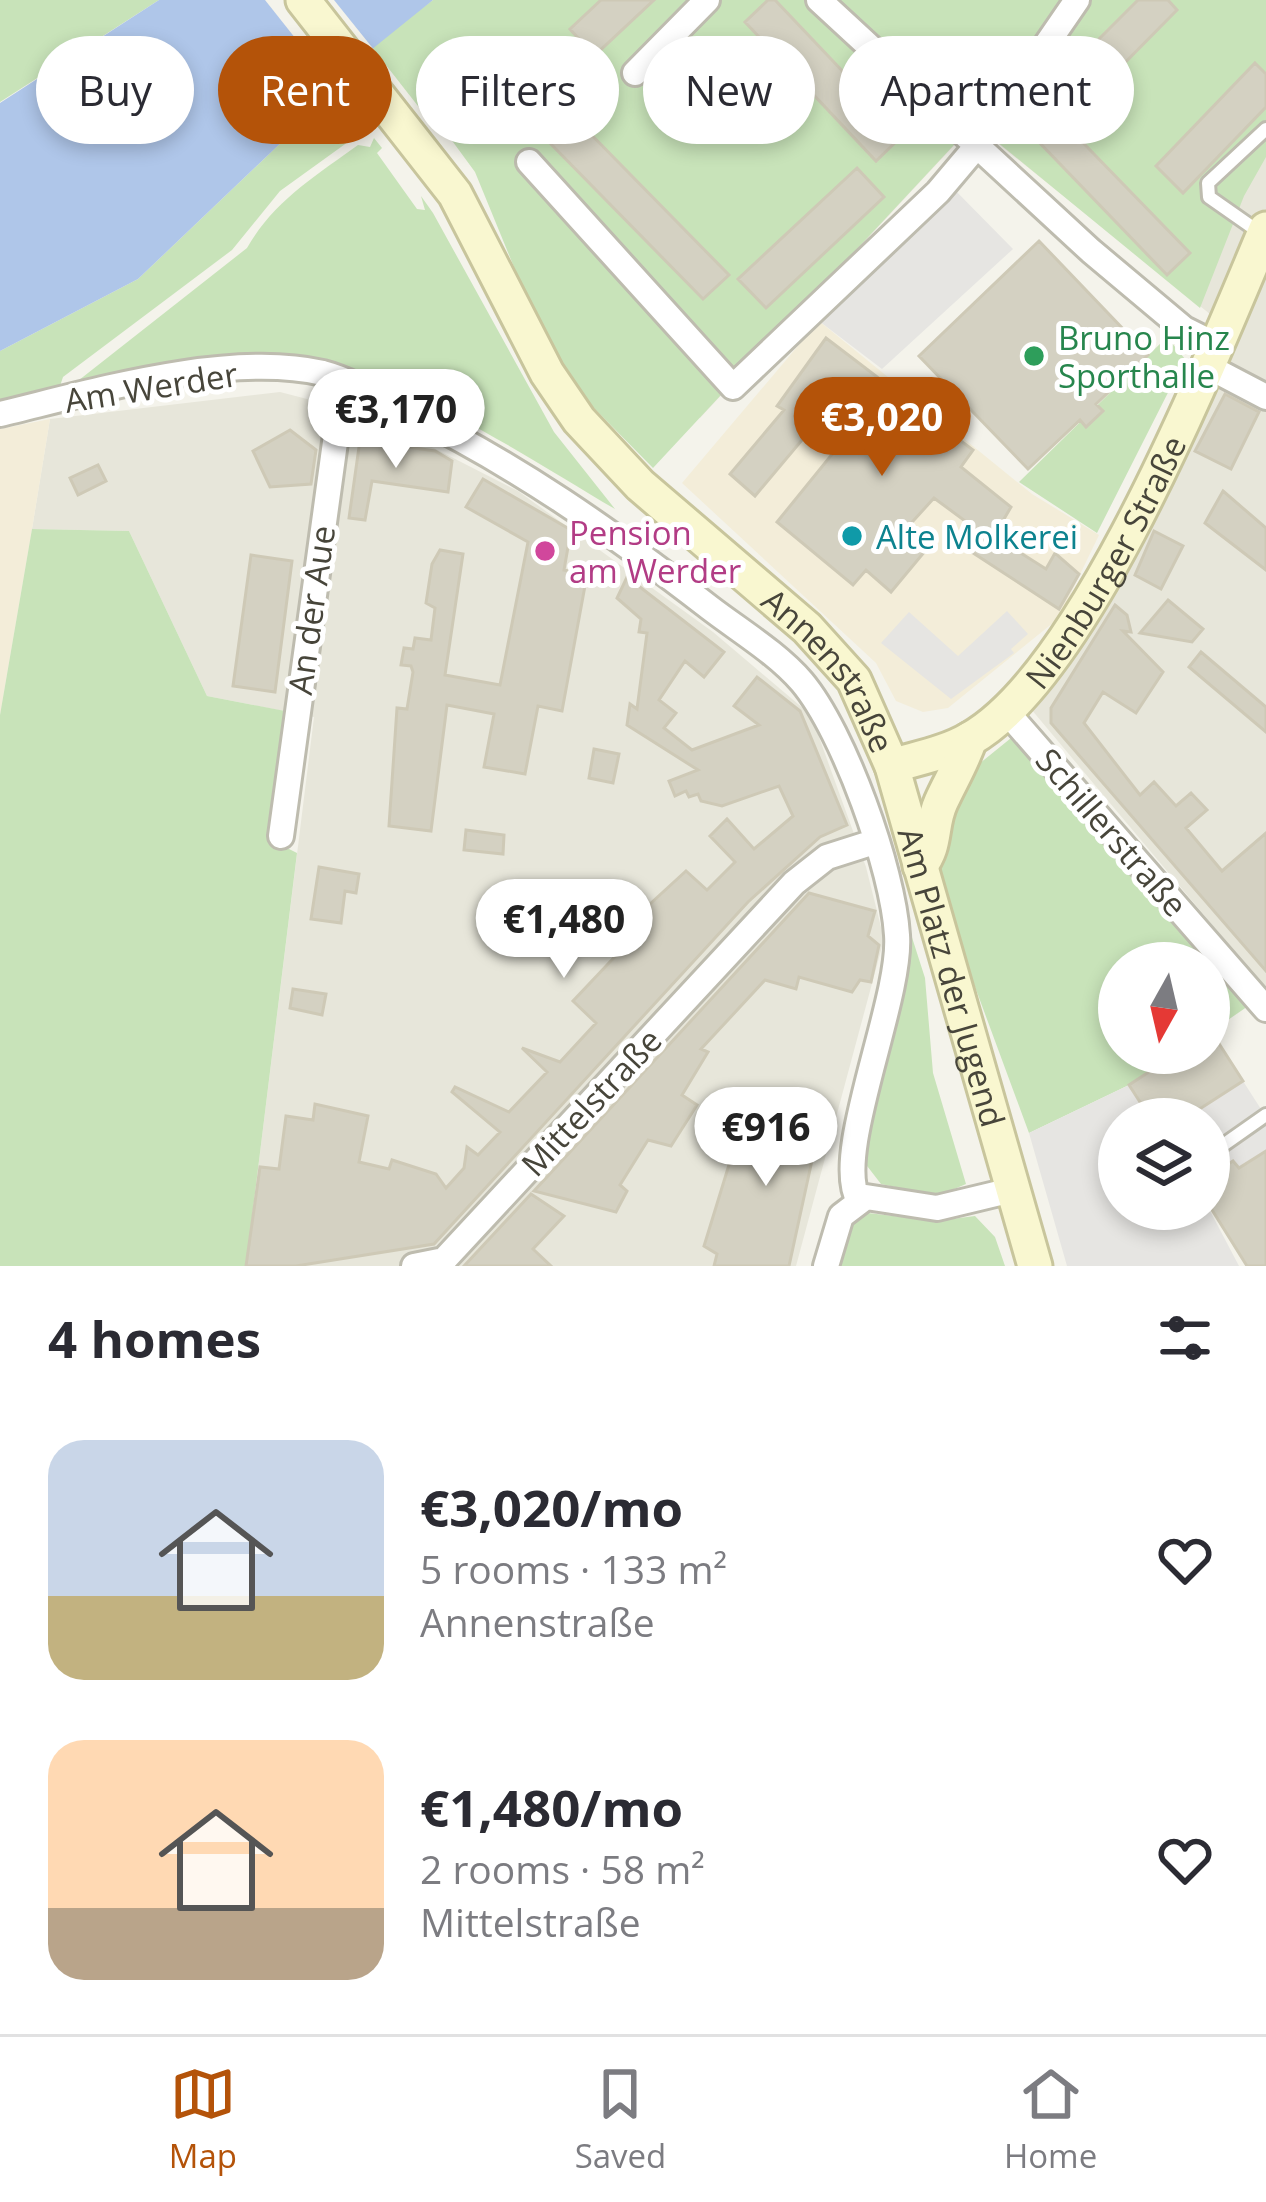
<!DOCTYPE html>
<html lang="en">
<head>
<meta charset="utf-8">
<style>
	:root { --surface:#fff; --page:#f2f2f3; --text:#2b2b33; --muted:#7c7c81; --line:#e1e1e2; --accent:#b45309 }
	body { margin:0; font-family:"Open Sans",sans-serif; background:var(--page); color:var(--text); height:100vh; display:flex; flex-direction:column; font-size:45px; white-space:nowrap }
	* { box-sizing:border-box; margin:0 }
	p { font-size:39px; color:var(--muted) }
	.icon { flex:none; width:66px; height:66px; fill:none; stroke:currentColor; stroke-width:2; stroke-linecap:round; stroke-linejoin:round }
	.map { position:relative; height:1266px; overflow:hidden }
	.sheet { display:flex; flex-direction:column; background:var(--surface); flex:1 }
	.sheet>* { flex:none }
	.guide { position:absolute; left:36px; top:36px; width:1194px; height:108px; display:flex; gap:24px }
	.needle { width:78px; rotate:188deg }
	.fabs { position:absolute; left:1098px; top:942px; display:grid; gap:24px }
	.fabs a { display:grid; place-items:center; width:132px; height:132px; border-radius:50%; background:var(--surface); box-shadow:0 6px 18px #0003; font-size:60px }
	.price { position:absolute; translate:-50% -102px; padding:0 27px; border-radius:42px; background:#fff; color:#222; font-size:39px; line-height:78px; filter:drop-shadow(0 3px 6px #0008) }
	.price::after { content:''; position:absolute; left:50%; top:72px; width:36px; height:27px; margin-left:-18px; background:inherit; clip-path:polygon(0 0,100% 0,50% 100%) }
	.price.current { background:var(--accent); color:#fff }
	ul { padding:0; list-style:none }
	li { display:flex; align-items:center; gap:36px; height:300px; padding:0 48px }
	li span { display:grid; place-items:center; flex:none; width:336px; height:240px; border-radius:36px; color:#555 }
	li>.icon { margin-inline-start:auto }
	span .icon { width:144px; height:144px; fill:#fffc; stroke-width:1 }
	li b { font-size:51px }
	h2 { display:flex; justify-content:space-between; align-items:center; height:144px; padding:0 48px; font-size:51px }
	.pill { padding:0 42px; border-radius:54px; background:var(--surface); box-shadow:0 6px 18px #0003; font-size:42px; line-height:108px }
	.pill.current { background:var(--accent); color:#fff }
	.tab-bar { display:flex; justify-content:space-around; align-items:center; height:168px; border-top:3px solid var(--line); background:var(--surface); font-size:33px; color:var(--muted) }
	.tab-bar a { display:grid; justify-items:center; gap:6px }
	.tab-bar .current { color:var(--accent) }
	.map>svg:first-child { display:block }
	.residential { fill:#e7e6da }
	.commercial { fill:#f3edd9 }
	.green { fill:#c8e3b9 }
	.parking { fill:#e6e5e2 }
	.water { fill:#afc6e9 }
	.pier { fill:#f4f3eb }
	.building { fill:#d4d1c2; stroke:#cec9b6; stroke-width:3 }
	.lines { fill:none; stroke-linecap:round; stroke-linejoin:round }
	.lane-casing { stroke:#bebcaf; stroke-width:18 }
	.street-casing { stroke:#bebcaf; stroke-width:30 }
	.secondary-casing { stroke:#c8c59c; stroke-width:39 }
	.lane { stroke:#fff; stroke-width:12 }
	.street { stroke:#fff; stroke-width:24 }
	.secondary { stroke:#f9f7d0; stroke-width:33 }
	.leisure-dot { fill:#2e9e5b; stroke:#fff; stroke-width:4.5 }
	.culture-dot { fill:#0f9aa8; stroke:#fff; stroke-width:4.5 }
	.hotel-dot { fill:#d1479c; stroke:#fff; stroke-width:4.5 }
	.labels { text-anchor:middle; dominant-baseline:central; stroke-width:10; stroke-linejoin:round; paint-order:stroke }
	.leisure-label { font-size:33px; fill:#27864d; stroke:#fff; text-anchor:start }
	.street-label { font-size:33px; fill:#47453a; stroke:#fff }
	.hotel-label { font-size:33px; fill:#b23c85; stroke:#fff; text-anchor:start }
	.culture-label { font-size:33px; fill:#0d838f; stroke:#fff; text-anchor:start }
</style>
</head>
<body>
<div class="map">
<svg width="1266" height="1266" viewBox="0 0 1266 1266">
	<rect width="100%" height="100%" fill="#f4f3eb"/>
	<!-- residential -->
	<path class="residential" d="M457,0H1266V989L1031,709L1117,581L1231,331L974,124L700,418Z
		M280,392L369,415L518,491L713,632L811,715L866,867L884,939L796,1266H246L314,717L207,696L129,531L32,529L50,419Z"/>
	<!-- commercial -->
	<path class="commercial" d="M819,321L1032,494L1099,535L1059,618L948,708L923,712L896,701L876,663L682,483Z
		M50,419L32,529L0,715V429Z"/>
	<!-- green -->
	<path class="green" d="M0,0H159L0,102Z
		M433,0H1266V157L1244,196L1200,308L979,127L966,132L653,468L586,400L564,367L523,289L475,172L431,112L425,115L371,46Z
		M330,83L366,129L280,191L232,250L63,377L60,386L0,402V351L138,279L307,118Z
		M374,138L382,148L377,153L417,209L425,210L421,196L433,213L554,432L615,509C516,451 390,364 273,357C205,352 140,366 74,384L247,248C273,202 315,176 358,145L370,147Z
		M1167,337L1185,359L1097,533L1019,482Z
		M32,529L129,531L207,696L285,711L271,840L297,853L246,1266H0V715Z
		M1016,734L1254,1002L1209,1033V963H1119V1053H1178L1129,1085L1029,1133L940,892L941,831L974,768Z
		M908,925L925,978L933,1073L966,1184L938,1196L881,1184L864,1162L907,968Z
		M868,1213L936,1221L975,1216L995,1237L1005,1266H840L854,1222Z"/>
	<!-- parking -->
	<path class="parking" d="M949,184L1013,249L882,369L819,321Z
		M1007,611L1028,634L1011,649L1014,653L951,699L881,643L909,612L958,656Z
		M1243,1081L1266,1117V1151L1239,1168L1232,1161L1209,1176V1119H1184Z
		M1129,1085L1151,1119H1119V1209H1209L1239,1266H1067L1029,1133Z"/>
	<!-- water -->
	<path class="water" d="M159,0H433L330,83L307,118L138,279L0,351V103Z"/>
	<!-- pier -->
	<path class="pier" d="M265,0H334L375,51L334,87Z"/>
	<!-- building -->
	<path class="building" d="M601,0H654L594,56L570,29Z
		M768,0H775L903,135L876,161L745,22Z
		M1138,0H1168L1177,10L1082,106L1057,81Z
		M1255,63L1266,74V107L1183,193L1156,166Z
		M573,116L729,275L703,299L548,141Z
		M1059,118L1190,253L1167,275L1036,139Z
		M857,168L884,197L766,308L738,279Z
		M1039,241L1148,355L1096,404L1103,411L1086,427L1080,420L1028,469L919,356Z
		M826,338L973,450L961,467L1011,507L994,536L1046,569L1055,553L1079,574L1059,609L964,547L976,529L934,498L904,531L926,550L891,592L866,570L853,585L777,522L838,447L812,428L755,496L730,474L784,410L777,406Z
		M1225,394L1259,412L1231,469L1195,451Z
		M290,430L316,450L311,484L270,487L253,451Z
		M360,440L435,451L452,461L448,492L372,481L365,520L349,518Z
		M98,465L106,481L78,495L70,478Z
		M483,479L571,530L564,570L587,575L562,711L538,706L525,774L484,767L494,714L447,705L431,831L389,826L397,708L407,709L413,672L411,666L401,665L404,648L413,649L415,638L431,640L435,608L426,603L432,564L440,550L463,554L445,675L500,685L528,542L466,507Z
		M1223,491L1266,528V570L1205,523Z
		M1154,531L1183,546L1161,589L1135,575Z
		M251,555L292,561L275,692L233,686Z
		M627,577L724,652L704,677L685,661L659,700L676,713L664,728L692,750L759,725L734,706L757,677L800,711L847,825L820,837L748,902L434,1244L296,1266H246L260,1167L279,1169L286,1116L313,1120L315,1104L368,1116L359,1162L389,1169L392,1160L436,1174L446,1188L464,1168L467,1147L478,1155L500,1132L452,1092L455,1087L509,1112L547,1072L522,1048L560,1062L596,1023L573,1001L643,927L650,904L686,871L707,890L735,862L710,836L727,819L754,849L793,816L779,786L722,806L701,801L698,794L689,797L686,791L675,796L669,781L698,770L627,725L630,704L637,709L647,633L639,632L641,619L617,598Z
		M1168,600L1203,629L1192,642L1140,633Z
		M1115,605L1127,615L1131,632L1123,631L1163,672L1136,713L1103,692L1084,723L1140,795L1154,782L1176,806L1191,793L1207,810L1186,828L1222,871L1266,833V971L1051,723V708Z
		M1201,652L1266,707V732L1189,667Z
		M594,749L619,754L613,783L589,778Z
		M466,830L504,835L503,854L464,850Z
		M319,867L359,874L356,893L345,891L341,923L311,919Z
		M809,893L875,911L868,936L879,945L871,982L860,980L852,992L799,977L796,989L765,980L701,1049L708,1052L682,1095L697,1105L671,1146L648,1140L620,1185L627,1191L616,1212L534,1191Z
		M293,989L326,994L322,1015L290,1008Z
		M1209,1028L1243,1081L1184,1119H1151L1129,1085L1178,1053H1209Z
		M792,1097L824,1105L789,1266H714L717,1254L704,1246L740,1129L753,1132L756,1124L771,1128L777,1102L789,1105Z
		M1266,1151V1266H1247L1209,1205V1176L1233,1161L1239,1168Z
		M531,1194L564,1216L533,1249L551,1266H464Z"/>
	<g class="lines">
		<!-- lane casing -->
		<g class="lane-casing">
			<path id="lane" d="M1259,232L1209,197L1208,183L1266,129
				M1209,1155L1266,1115"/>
		</g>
		<!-- street casing -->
		<g class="street-casing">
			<path id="street" d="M819,0L1091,251L1184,329L1216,345
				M635,73L707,0
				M529,162L733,387L938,192L976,147L1077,0
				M1207,366L1266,397
				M0,414C92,392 228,351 323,373C350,380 380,398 405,411C516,464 613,533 710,608C740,631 777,653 802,682C844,732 893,869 897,935C902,1000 831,1156 859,1201
				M1005,710L1266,1009
				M281,836L336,435L352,386
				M414,1266L444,1260L794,883L827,857L874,842
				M826,1266L841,1216L866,1197L937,1208L1012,1190"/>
		</g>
		<!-- secondary casing -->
		<g class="secondary-casing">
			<g id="secondary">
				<path id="s1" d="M303,0L455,194L547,373L579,420L640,485L807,628L854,680L892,766L1035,1266"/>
				<path id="s2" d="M892,766C918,758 946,753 970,739C1087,673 1212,356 1266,229"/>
				<path d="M920,866C937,845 930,826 941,802C951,780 962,763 970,739"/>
			</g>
		</g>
		<!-- lane -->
		<use href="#lane" class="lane"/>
		<!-- street -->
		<use href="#street" class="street"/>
		<!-- secondary -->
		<use href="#secondary" class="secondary"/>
	</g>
	<!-- markers -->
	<circle class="leisure-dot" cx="1034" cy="356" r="12"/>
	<circle class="culture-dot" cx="852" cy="536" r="12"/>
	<circle class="hotel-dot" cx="545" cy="551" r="12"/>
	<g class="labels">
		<!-- leisure labels -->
		<g class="leisure-label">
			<text x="1058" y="337">Bruno Hinz<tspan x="1058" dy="38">Sporthalle</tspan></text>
		</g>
		<!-- street labels -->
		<g class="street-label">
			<text transform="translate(151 387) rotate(-9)">Am Werder</text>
			<text stroke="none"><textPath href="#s2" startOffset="309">Nienburger Straße</textPath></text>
			<text transform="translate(311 610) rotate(-82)">An der Aue</text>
			<text stroke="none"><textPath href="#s1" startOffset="861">Annenstraße</textPath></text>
			<text transform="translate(1112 832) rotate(49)">Schillerstraße</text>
			<text stroke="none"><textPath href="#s1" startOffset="1197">Am Platz der Jugend</textPath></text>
			<text transform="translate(591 1102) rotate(-47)">Mittelstraße</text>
		</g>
		<!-- hotel labels -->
		<g class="hotel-label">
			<text x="569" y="532">Pension<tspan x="569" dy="38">am Werder</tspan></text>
		</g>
		<!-- culture labels -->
		<g class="culture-label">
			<text x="876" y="536">Alte Molkerei</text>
		</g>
	</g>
</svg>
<div class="fabs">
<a><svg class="needle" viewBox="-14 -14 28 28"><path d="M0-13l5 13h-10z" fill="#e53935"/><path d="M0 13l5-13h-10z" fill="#7c7c81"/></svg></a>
<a><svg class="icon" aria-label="layers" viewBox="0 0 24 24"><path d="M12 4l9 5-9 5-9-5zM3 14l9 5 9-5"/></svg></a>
</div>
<b class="price" style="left:396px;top:471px">€3,170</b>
<b class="price current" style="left:882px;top:479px">€3,020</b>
<b class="price" style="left:564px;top:981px">€1,480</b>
<b class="price" style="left:766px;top:1189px">€916</b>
<div class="guide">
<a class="pill">Buy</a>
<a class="pill current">Rent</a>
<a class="pill">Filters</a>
<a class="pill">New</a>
<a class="pill">Apartment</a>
</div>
</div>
<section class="sheet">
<h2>4 homes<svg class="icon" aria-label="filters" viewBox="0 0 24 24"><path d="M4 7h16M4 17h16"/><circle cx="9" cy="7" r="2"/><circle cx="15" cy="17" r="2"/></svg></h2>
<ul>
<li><span style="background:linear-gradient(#c9d6e8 65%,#c2b280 0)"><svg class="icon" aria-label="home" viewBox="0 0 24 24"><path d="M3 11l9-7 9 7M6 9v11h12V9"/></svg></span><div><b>€3,020/mo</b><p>5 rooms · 133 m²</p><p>Annenstraße</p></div><svg class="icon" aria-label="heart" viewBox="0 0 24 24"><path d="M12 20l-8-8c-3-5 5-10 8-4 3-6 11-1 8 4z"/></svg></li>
<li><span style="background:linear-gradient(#ffd9b3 70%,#b9a48a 0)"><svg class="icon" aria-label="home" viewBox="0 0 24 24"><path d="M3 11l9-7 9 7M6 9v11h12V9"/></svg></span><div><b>€1,480/mo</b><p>2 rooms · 58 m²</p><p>Mittelstraße</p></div><svg class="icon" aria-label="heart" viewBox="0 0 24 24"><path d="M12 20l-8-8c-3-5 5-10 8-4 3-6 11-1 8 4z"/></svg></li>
</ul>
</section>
<nav class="tab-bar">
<a class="current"><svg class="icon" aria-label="map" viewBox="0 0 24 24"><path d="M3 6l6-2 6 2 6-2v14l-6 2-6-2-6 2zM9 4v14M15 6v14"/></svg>Map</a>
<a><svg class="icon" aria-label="saved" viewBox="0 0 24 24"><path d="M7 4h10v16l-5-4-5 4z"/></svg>Saved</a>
<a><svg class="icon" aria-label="home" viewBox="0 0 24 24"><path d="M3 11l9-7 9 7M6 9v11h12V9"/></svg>Home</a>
</nav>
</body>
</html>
